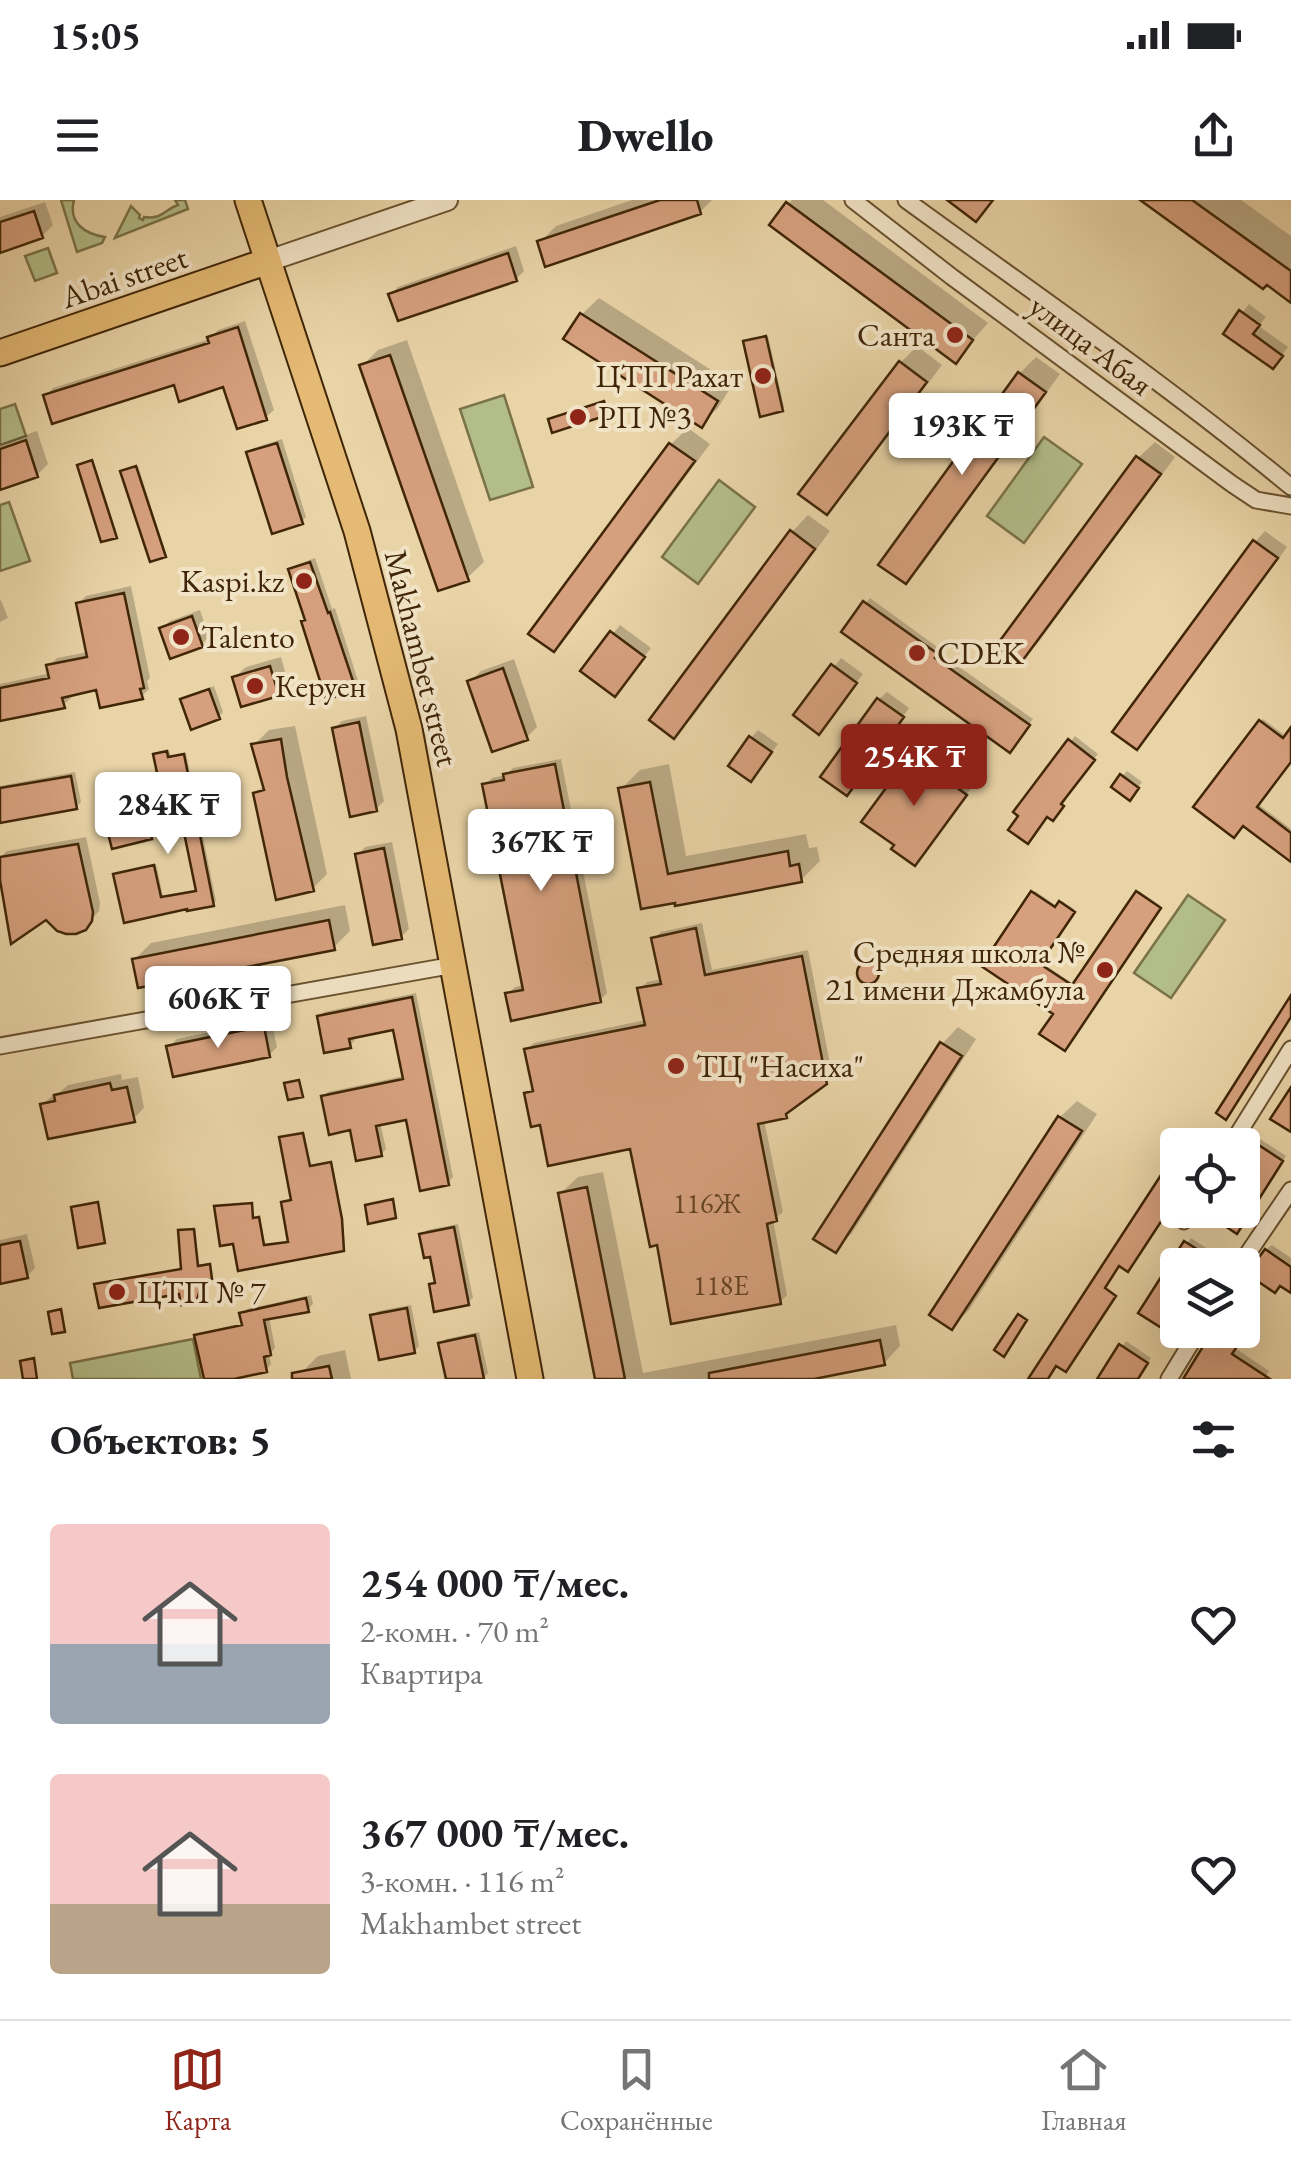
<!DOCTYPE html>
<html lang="ru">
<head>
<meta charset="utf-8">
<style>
	:root { --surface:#fff; --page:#f6f6f6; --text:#202124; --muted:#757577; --line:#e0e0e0; --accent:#8f2418 }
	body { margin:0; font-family:"EB Garamond",serif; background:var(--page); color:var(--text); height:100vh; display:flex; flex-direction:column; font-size:38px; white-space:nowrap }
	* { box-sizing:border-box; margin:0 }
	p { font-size:32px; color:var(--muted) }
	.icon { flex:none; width:55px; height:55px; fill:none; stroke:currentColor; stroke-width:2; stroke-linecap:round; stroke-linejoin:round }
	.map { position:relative; height:1179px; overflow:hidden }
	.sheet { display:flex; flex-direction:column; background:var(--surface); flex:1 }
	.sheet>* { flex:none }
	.buttons { position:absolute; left:1160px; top:928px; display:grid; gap:20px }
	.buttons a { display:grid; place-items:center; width:100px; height:100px; border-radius:10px; background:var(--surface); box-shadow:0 10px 40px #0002; font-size:50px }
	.price { position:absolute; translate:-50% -85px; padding:0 22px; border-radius:10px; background:#fff; color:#222; font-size:32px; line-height:65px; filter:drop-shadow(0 2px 5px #0008) }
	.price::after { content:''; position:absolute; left:50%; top:60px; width:30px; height:22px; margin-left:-15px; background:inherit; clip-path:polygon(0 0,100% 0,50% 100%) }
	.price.active { background:var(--accent); color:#fff }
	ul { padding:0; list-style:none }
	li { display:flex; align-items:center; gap:30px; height:250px; padding:0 50px }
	li span { display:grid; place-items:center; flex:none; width:280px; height:200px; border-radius:10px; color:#555 }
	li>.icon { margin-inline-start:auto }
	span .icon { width:120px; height:120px; fill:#fffc; stroke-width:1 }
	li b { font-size:42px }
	h2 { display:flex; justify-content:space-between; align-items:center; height:120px; padding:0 50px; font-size:42px }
	.status { display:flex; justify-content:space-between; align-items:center; height:70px; padding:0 50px; background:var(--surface); direction:ltr }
	.status svg { height:28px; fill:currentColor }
	header { display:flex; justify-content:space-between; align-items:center; height:130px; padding:0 50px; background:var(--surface); font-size:45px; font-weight:800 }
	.dock { display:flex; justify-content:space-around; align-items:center; height:140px; border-top:2px solid var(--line); background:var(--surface); font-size:28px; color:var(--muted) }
	.dock a { display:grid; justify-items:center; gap:5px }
	.dock .active { color:var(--accent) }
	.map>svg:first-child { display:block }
	.green { fill:#b3bd89; stroke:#7a7248; stroke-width:2.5 }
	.shadow { fill:#0003 }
	.building { fill:#d6a07e; stroke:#402607; stroke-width:2.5 }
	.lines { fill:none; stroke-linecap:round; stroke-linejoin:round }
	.minor-casing { stroke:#6a522f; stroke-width:19 }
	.tertiary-casing { stroke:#6a522f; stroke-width:24 }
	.primary-casing { stroke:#402607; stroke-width:29 }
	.minor { stroke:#f1e3c6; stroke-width:15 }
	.tertiary { stroke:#f1e3c6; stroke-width:20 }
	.primary { stroke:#e4ba74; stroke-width:25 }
	.poi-dot { fill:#8f2418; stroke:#f1e3c6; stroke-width:4 }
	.labels { text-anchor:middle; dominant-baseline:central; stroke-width:8; stroke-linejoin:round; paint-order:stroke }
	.number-label { font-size:28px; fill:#664425 }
	.street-label { font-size:32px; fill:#402607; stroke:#f1e3c6 }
	.poi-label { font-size:32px; fill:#402607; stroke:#f1e3c6; text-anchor:start }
</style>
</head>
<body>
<div class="status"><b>15:05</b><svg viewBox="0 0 49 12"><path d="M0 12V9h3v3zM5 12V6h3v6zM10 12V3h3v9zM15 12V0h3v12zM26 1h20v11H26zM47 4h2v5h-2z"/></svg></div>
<header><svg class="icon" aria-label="menu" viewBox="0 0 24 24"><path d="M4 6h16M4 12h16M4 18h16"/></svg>Dwello<svg class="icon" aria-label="share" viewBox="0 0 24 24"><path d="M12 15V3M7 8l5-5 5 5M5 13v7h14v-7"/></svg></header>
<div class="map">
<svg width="1291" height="1179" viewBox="0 0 1291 1179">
	<rect width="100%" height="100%" fill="#e9d4a7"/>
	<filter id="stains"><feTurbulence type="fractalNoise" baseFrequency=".002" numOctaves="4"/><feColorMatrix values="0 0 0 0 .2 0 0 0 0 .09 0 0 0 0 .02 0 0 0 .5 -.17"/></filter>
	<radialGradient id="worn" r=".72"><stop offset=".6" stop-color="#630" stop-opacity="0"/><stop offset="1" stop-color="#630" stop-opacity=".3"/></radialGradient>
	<!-- green -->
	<path class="green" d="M61,0H74C68,23 85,34 105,37L102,43L77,52Z
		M175,0H185L188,9L115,38L131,6L140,15L139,18L143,20L144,17C163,20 165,9 178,5Z
		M48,48L57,73L35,81L25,56Z
		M504,195L533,287L490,300L460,209Z
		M15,204L26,236L0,245V209Z
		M1044,237L1082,264L1024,343L987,316Z
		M719,280L755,307L698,384L662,357Z
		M9,302L30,361L0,371V305Z
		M1188,695L1225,720L1171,798L1134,773Z
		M193,1139L201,1179H73L70,1163Z"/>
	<!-- shadow -->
	<path class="shadow" d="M632,0H712L700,12L540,42L556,26Z
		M792,0H823L988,123L955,160L772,25Z
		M1144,0H1241L1291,36V100Z
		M45,2L53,25L42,36L0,50V17Z
		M516,46L524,71L516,79L391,95L398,87Z
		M599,98L733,184L718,208L701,224L567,138L582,114Z
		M1249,104L1266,117L1259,126L1288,147L1280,158L1226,133Z
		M245,121L274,210L266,217L225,184L175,181L46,196L53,188L210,139L218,130Z
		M768,136L784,207L782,209L747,140Z
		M407,140L484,362L467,378L362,166L378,150Z
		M917,146L942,165L843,295L827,312L901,162Z
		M1036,157L1060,174L922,365L906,381L1020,173Z
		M688,228L710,244L570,433L553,449L532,433L671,244Z
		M37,231L48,264L37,275L0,288V244Z
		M282,239L306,317L302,321L249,253L254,248Z
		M1155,242L1175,257L1037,444L1020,461L1138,258Z
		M93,260L117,334L115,335L81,264Z
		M138,266L166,354L164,355L125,270Z
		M808,315L830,331L691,519L674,536L792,332Z
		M1265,331L1287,347L1148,536L1137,547L1255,342Z
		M315,358L332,409L335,408L359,484L354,488L307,418L291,370L296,365Z
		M131,386L150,478L147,481L149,489L141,497L98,488L70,493L71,498L63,505L0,519V484L51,473L49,466L57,458L88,452L78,404L86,396Z
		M870,398L940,449L938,452L1033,519L1014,545L844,431Z
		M1,400L8,418L0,422V401Z
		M200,410L209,437L201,445L162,428L170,421Z
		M620,425L651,448L622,486L584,470Z
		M281,457L288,483L277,494L235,477L246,467Z
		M841,458L863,474L826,524L796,515Z
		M514,459L537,527L526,538L470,482L481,471Z
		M214,486L223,512L218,517L183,500L188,495Z
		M887,492L909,508L854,585L879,499Z
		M366,516L384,601L376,609L334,529L342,521Z
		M1263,519L1287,537L1291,531V559L1258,604L1291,629V659L1243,623L1197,606Z
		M295,526L327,674L312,689L255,594L266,584L254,545L269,530Z
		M758,530L778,544L758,571L751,538Z
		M1075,536L1098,554L1064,599L1066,600L1057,613L1022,615L1017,612Z
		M919,549L972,587L921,656L913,555Z
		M169,550L171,556L186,553L216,701L213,704L126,720L116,675L119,672L156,664L163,696L198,689L176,581L156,555Z
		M561,559L607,793L600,800L508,794L515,787L524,785L485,585L492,578L506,575L513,568Z
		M669,564L686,656L806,634L809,648L817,647L820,661L801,680L677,703L621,589L640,570Z
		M1127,571L1142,582L1134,593L1122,576Z
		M75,572L81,602L76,607L0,620V586Z
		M145,588L156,632L151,637L103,602L107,598Z
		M86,637L100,703L99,711L84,728L0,666V658L7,651Z
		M392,642L409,729L401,737L358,655L365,647Z
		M1035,691L1058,707L1062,701L1074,709L1039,761L1075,785L1139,691L1161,706L1066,846L1056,813L984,765Z
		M345,705L350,731L334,747L134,760L151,743Z
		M702,723L712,770L808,750L832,874L792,906L793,909L786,916L764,920L783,1012L773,1020L787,1095L780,1102L659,1042L632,946L542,922L527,893L534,886L527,849L534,843L646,820L640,789L647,782L662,779L654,738L661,732Z
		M860 772a10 10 0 1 1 20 0a10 10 0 1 1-20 0Z
		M416,793L453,977L448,982L408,917L380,922L386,949L381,954L352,928L324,897L328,892L404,876L395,827L354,835L355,840L350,845L320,816L324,812Z
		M271,819L277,847L269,855L169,847L177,839Z
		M958,827L976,839L852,1033L835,1050L942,844Z
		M121,874L122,880L138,877L144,908L133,919L43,904L54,894L60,892L68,885Z
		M1077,901L1097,914L969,1110L952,1127L932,1114L1060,917Z
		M304,933L311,966L332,962L342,1016L345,1047L240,1068L235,1041L216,1007L252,1003L254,1018L260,1017L265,1045L291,1041L294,1000L282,938Z
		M1189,937L1201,944V945H1183Z
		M1260,939L1286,956L1241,1026L1213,1010H1242L1256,944Z
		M603,972L643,1173L896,1125L900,1146L884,1163L801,1179H598L561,993L578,977Z
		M458,1024L473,1098L468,1102L432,1085L437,1080L432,1054L422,1035L427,1030Z
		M195,1028L198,1065L211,1063V1076L203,1078L181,1091L99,1083L184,1068L180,1031Z
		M27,1034L35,1068L27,1076L0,1081V1040Z
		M1191,1038L1217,1055L1210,1065H1178L1142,1113Z
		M1272,1045L1291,1058V1090L1266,1050Z
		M311,1095L313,1104L308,1109L269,1117L275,1148L269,1154L271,1164L266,1170L230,1179H206L197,1136L199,1133V1136L255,1125L254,1120L202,1131L244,1122L242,1114L247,1109Z
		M411,1105L419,1146L414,1151L373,1116L378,1111Z
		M1226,1130L1241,1140L1235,1148L1269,1171L1264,1179H1186L1216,1131Z
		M479,1132L488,1173L483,1178L477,1179H449L441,1144L446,1139Z
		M1126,1141L1151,1158L1137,1179H1100Z
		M345,1150L351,1179H303L302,1172L318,1156Z"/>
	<!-- building -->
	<path class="building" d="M660,0H697L701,14L545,67L537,41Z
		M947,0H993L976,22Z
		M1140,0H1192L1291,71V103L1267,85L1263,89Z
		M786,2L973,140L956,164L769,25Z
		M34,11L43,38L0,53V22Z
		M508,53L517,81L398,121L388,94Z
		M1239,110L1260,125L1253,134L1283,156L1273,169L1223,134Z
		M580,113L718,201L702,228L563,139Z
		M238,127L267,220L237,229L223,187L179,202L174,185L52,224L43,195L209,143L207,137Z
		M766,136L783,211L760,217L743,141Z
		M390,155L469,381L438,391L359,165Z
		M899,161L927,182L827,315L798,294Z
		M1018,172L1046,192L906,384L878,365Z
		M604,201L608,215L552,233L548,219Z
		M26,240L38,277L0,290V249Z
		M277,243L303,324L272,334L246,252Z
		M669,243L695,261L554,452L528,434Z
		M1136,256L1161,274L1020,464L996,446Z
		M92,260L117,338L101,342L77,265Z
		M136,266L166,357L150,362L120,271Z
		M790,330L815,349L674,539L649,520Z
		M1253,340L1278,358L1137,550L1112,532Z
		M310,362L328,413L330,412L356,490L326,500L301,421L305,420L288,369Z
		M124,393L144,488L140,489L143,499L100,508L96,490L62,498L65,508L0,521V488L49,478L46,465L87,457L76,403Z
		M863,401L938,454L935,458L1030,525L1010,553L841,432Z
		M192,416L203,447L170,459L159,428Z
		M610,431L645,457L615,497L580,471Z
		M831,464L857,483L819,535L793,515Z
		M270,466L279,496L241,507L232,477Z
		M503,468L528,540L492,552L467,481Z
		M209,489L220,519L191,530L180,499Z
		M877,498L904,517L847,596L820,577Z
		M1259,520L1283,538L1291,527V562L1257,607L1291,633V662L1243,626L1234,638L1193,607Z
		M359,522L377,611L350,617L332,528Z
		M749,536L772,552L751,582L728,566Z
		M281,539L287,577L314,691L276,700L253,593L264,590L251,544Z
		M1068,539L1095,560L1061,604L1064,606L1053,621L1047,617L1028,644L1008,630L1018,616L1013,612Z
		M167,551L168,557L184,554L214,706L187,711V709L124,723L113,674L154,665L161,697L196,691L174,584L160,587L153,554Z
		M911,554L967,595L915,666L891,649L894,645L861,622Z
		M555,564L601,802L511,821L505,793L523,790L482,584L504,580L503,574Z
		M1120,574L1139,588L1130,601L1111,587Z
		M71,576L77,609L0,623V588Z
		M650,582L668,674L788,651L790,666L799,664L802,682L675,706V703L641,709L618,588Z
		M141,591L152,639L112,649L100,602Z
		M78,644L93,712L92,721L86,730L76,734H66L57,731L46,720L11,744L0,680V657Z
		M384,648L402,739L373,745L355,654Z
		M1031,691L1055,707L1059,701L1075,712L1040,764L1072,785L1136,691L1161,708L1065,851L1039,834L1053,814L981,766Z
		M329,720L335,750L138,788L132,759Z
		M696,728L705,775L802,756L827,884L786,914L787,918L758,924L777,1021L767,1024L781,1104L671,1124L657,1045L650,1047L630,949L548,966L540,925L531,927L524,893L533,891L524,849L645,825L637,788L661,784L651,738Z
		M857 773a11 11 0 1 1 22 0a11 11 0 1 1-22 0Z
		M1291,795V817L1226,920L1216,913Z
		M412,797L449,985L420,991L406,920L376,926L382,956L356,961L350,930L329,935L321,896L403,879L393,830L349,839L351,848L324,853L317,816Z
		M264,826L270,857L173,877L166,846Z
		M940,842L962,856L836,1053L813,1039Z
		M299,880L303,897L288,900L284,883Z
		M110,883L112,890L127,887L135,922L48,939L40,904L55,901L54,895Z
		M1291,887V932L1270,919Z
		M1058,916L1082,931L952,1130L929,1115Z
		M303,933L310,966L331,962L342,1019L344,1051L238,1071L233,1044L220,1046L214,1006L252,1003L253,1018L259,1017L264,1045L288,1042L281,1002L291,1000L279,937Z
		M1254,942L1283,961L1237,1034L1201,1010H1242V960Z
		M1178,949V1005L1166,1023L1162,1020L1128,1072L1119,1066L1105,1088L1116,1096L1066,1172L1056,1166L1048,1179H1028Z
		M587,987L625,1179H595L558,993Z
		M393,999L396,1018L368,1024L365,1005Z
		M98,1002L105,1043L78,1048L71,1007Z
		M454,1027L469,1105L434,1112L429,1084L435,1083L430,1057L424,1058L419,1034Z
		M194,1029L198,1066L210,1064L212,1079L203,1080L196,1103L181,1105L179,1094L99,1108L94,1084L181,1069L178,1030Z
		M20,1041L28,1078L0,1084V1045Z
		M1184,1041L1222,1065H1178V1117L1168,1132L1138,1113Z
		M1265,1049L1291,1067V1093L1280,1086L1275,1093L1247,1074Z
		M306,1098L309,1112L264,1120L271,1155L264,1157L267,1172L234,1179H204L194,1135L242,1125L239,1113Z
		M407,1108L415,1153L379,1160L370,1115Z
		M61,1109L65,1132L52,1134L48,1112Z
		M1018,1114L1027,1120L1004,1157L994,1150Z
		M1213,1130L1238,1145L1232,1154L1270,1179H1183Z
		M475,1135L484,1179H446L438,1143Z
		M880,1140L885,1165L814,1179H709V1173Z
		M1119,1144L1148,1163L1138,1179H1097Z
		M34,1158L37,1179H23L20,1161Z
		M329,1166L332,1179H292V1173Z"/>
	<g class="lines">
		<!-- minor casing -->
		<g class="minor-casing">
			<path id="minor" d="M853,0L952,77L1232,284L1256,300L1291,306
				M906,0C1035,94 1168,185 1291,287
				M0,846L454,765
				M1231,945L1291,849
				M1184,1021L1190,1010
				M1240,1065L1291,990
				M1169,1179L1199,1130"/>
		</g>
		<!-- tertiary casing -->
		<g class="tertiary-casing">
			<path id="tertiary" d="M268,61L447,0"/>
		</g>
		<!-- primary casing -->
		<g class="primary-casing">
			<path id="primary" d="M248,0L357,331L409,529L530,1179
				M0,153L268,61"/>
		</g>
		<!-- minor -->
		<use href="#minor" class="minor"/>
		<!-- tertiary -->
		<use href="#tertiary" class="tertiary"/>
		<!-- primary -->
		<use href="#primary" class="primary"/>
	</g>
	<!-- markers -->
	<g class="poi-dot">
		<circle cx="955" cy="135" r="10"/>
		<circle cx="763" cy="176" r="10"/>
		<circle cx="578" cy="217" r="10"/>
		<circle cx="304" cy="381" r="10"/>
		<circle cx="181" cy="437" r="10"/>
		<circle cx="917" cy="453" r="10"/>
		<circle cx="255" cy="486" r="10"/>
		<circle cx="1105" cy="770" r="10"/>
		<circle cx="676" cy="866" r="10"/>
		<circle cx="117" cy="1092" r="10"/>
	</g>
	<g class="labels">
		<!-- number labels -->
		<g class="number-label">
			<text x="707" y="1003">116Ж</text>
			<text x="721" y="1085">118Е</text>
		</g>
		<!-- street labels -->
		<g class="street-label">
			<text transform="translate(124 77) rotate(-19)">Abai street</text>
			<text transform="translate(1091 145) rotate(37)">улица Абая</text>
			<text transform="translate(422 458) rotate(76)">Makhambet street</text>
		</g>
		<!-- poi labels -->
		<g class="poi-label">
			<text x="935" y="135" text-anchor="end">Санта</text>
			<text x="743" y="176" text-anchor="end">ЦТП Рахат</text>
			<text x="598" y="217">РП №3</text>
			<text x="284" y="381" text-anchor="end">Kaspi.kz</text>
			<text x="201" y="437">Talento</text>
			<text x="937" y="453">CDEK</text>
			<text x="275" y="486">Керуен</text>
			<text x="1085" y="752" text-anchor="end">Средняя школа №<tspan x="1085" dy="37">21 имени Джамбула</tspan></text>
			<text x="696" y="866">ТЦ "Насиха"</text>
			<text x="137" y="1092">ЦТП № 7</text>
		</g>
	</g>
	<rect width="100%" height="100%" filter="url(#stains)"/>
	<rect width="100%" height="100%" fill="url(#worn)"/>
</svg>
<div class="buttons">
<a><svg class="icon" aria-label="locate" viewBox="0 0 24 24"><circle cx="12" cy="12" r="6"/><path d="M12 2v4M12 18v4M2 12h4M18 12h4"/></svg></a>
<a><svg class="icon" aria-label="layers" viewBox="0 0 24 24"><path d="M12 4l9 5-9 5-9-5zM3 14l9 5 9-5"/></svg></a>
</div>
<b class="price" style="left:962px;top:278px">193K ₸</b>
<b class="price active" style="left:914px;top:609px">254K ₸</b>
<b class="price" style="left:168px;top:657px">284K ₸</b>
<b class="price" style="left:541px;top:694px">367K ₸</b>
<b class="price" style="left:218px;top:851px">606K ₸</b>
</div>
<section class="sheet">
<h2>Объектов: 5<svg class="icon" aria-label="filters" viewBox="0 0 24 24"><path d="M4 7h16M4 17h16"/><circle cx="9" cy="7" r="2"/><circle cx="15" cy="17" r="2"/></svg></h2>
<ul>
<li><span style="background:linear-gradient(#f6c9c9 60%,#9aa5b1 0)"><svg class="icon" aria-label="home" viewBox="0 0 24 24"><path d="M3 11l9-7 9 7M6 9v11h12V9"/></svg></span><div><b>254 000 ₸/мес.</b><p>2-комн. · 70 m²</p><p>Квартира</p></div><svg class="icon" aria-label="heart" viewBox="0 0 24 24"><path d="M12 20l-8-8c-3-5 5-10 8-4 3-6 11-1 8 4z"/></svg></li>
<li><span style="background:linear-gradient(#f6c9c9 65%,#b9a48a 0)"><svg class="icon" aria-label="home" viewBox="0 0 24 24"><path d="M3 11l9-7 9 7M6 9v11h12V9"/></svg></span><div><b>367 000 ₸/мес.</b><p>3-комн. · 116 m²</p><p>Makhambet street</p></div><svg class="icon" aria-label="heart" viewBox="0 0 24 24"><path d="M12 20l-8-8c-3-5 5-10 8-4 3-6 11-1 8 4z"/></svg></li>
</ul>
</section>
<nav class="dock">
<a class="active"><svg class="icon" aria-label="map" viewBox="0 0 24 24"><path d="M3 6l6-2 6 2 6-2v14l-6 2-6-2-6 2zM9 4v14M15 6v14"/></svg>Карта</a>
<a><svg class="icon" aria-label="saved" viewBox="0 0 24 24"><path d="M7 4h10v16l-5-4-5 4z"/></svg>Сохранённые</a>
<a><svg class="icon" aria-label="home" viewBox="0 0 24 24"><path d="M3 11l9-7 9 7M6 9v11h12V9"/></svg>Главная</a>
</nav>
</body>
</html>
